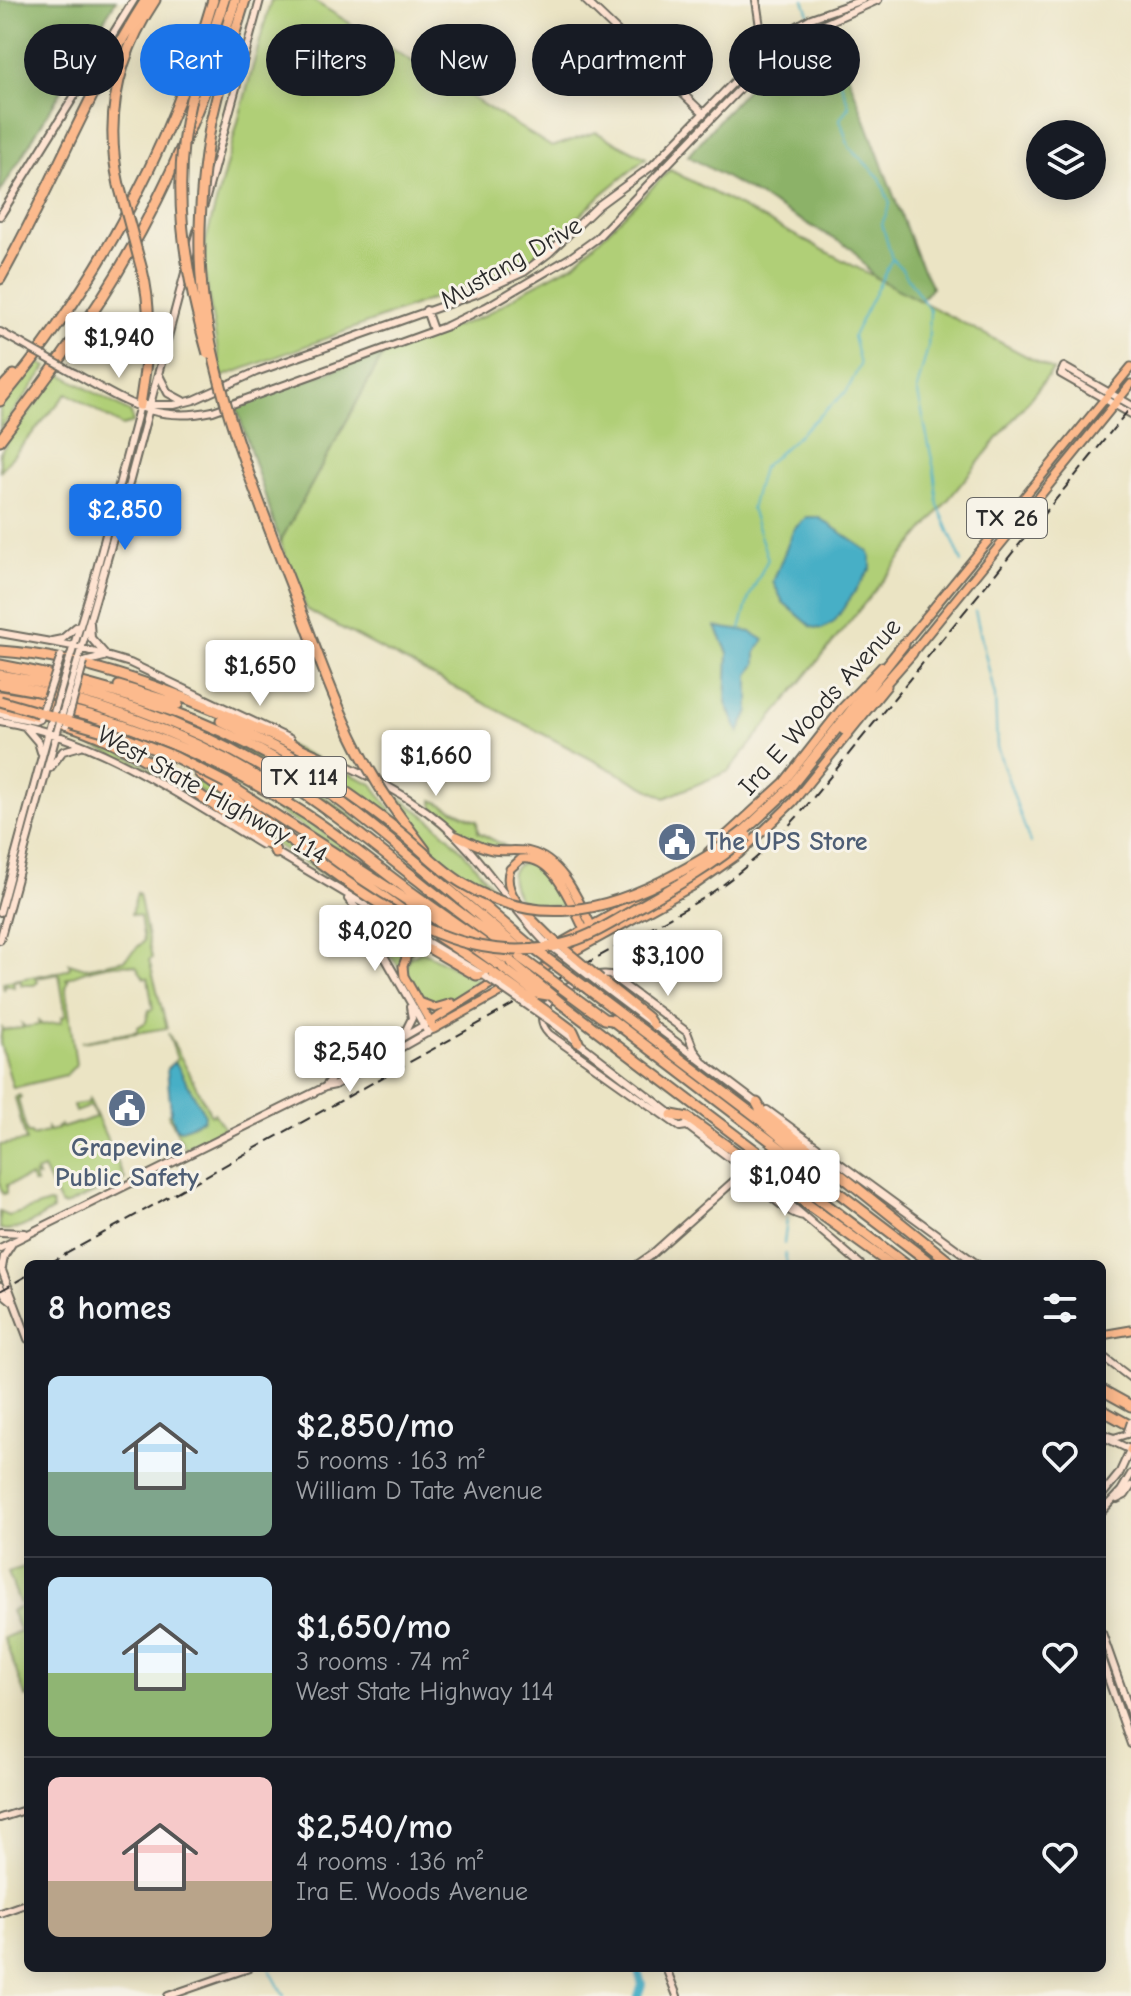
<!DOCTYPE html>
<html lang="en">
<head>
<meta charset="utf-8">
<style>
	:root { --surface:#171b24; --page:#20242c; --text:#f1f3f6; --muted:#9ea1a6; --line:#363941; --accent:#1a73e8 }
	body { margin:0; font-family:"Comic Neue",sans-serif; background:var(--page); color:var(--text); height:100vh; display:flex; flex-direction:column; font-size:30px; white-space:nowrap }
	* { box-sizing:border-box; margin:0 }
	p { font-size:26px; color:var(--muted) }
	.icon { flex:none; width:44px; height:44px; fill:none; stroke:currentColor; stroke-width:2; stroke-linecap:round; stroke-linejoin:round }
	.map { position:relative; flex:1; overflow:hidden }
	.sheet { position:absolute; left:24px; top:1260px; width:1082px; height:712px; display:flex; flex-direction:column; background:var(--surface); border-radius:12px; box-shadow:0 4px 20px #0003 }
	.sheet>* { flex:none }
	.hud { position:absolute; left:24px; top:24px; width:1084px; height:72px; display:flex; gap:16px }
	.buttons { position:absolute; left:1026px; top:120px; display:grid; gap:16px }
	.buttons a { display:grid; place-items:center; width:80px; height:80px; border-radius:50%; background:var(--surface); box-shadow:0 4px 20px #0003; font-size:40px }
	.price { position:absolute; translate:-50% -68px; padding:0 18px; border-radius:8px; background:#fff; color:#222; font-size:26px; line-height:52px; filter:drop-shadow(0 2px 4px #0008) }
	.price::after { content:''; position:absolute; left:50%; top:48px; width:24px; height:18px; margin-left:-12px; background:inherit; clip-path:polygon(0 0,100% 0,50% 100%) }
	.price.active { background:var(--accent); color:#fff }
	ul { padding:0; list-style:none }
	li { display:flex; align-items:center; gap:24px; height:200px; padding:0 24px }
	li+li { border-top:2px solid var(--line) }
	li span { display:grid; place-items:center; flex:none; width:224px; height:160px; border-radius:12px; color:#555 }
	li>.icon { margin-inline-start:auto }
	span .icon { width:96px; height:96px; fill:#fffc; stroke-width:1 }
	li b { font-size:34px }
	h2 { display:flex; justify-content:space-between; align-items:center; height:96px; padding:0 24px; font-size:34px }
	.pill { padding:0 28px; border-radius:36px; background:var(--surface); box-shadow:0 4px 20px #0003; font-size:28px; line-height:72px }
	.pill.active { background:var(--accent); color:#fff }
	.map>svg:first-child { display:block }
	.green { fill:#b0cf77; stroke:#6e7d51; stroke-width:2 }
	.forest { fill:#8cb268; stroke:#5c6e4a; stroke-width:2 }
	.water { fill:#47afc6; stroke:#396d78; stroke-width:2 }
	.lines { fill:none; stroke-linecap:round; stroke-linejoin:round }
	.stream { stroke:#47afc6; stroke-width:2 }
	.river { stroke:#47afc6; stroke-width:8 }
	.secondary-casing { stroke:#6e6c61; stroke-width:10 }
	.primary-casing { stroke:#6e6c61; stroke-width:11 }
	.highway-casing { stroke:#6e6c61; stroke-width:13 }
	.secondary { stroke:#fee3d1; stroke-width:6 }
	.primary { stroke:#fcba8d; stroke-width:7 }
	.highway { stroke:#fcba8d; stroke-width:9 }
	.rail { stroke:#2b2b2b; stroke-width:2; stroke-dasharray:12 6; stroke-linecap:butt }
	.secondary-bridge-casing { stroke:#6e6c61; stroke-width:10; stroke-linecap:butt }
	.primary-bridge-casing { stroke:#6e6c61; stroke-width:11; stroke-linecap:butt }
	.highway-bridge-casing { stroke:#6e6c61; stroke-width:13; stroke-linecap:butt }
	.secondary-bridge { stroke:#fee3d1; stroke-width:6 }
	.primary-bridge { stroke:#fcba8d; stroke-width:7 }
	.highway-bridge { stroke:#fcba8d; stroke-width:9 }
	.labels { text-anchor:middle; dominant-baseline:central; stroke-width:6; stroke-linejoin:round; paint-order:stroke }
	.shield { fill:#f7f3e8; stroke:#686764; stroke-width:2 }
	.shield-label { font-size:24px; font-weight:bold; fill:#2b2b2b }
	.street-label { font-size:26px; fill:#2b2b2b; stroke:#f7f3e8 }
	.service-label { font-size:26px; font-weight:bold; fill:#4e5e75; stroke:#f7f3e8; text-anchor:start }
</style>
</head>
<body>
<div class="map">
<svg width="1131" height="1996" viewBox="0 0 1131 1996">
	<rect width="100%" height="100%" fill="#f7f3e8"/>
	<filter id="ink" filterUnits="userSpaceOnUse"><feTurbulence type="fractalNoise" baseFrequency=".0125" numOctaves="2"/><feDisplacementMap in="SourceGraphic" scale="16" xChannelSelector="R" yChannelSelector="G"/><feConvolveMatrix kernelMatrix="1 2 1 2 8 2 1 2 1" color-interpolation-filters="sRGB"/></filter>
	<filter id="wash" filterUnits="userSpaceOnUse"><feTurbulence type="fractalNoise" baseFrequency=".006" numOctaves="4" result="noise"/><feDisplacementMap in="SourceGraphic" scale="32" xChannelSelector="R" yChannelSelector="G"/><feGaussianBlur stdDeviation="1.8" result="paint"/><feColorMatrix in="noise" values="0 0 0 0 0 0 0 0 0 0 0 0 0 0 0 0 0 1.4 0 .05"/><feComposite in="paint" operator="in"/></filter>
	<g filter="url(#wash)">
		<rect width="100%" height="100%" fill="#ebe4c4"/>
		<!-- green -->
		<path class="green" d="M271,0H312L552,147L596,132L646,158L601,195L541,253L521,266L222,377L203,263L206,240Z
			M670,170L1053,370L729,771L665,798L307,610L280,542L385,351L482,317L532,286L575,263Z
			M38,362L47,367L0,430V408Z
			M59,373L131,413L133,423L122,426L67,393L0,471V452Z
			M137,703C229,734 310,780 384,842C401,856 421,870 436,886L340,814L266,764L199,730L137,705Z
			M250,728L372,784L412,840L248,730Z
			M71,731C128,752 176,782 225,817L124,760L84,742Z
			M142,738C158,741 173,750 188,756C269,790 337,841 407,893L249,793Z
			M198,775L351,889L350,891L262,836L192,785Z
			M387,792C435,815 467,854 499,896C486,890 471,886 459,878C429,857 408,821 387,792Z
			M433,800L477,821L478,832L505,846C476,854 453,826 433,808Z
			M532,862L547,873L567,907L521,903C511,886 502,863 532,862Z
			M137,893L139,894L152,958L149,960L167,1028L81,1042L138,1031V1027L146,1022L149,1010L153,1009L148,978H144L136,966C115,961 84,970 66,979L68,980L66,989L76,1065L66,1075L13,1088L0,1043L2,1028L4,1030L23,1028L22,1024L25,1027L39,1025V1021L42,1025L62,1022V1017L66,1016L59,974L36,978L38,982L34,985H21V980L13,981L14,987L6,984L4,990L3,982L63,971L70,968L69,963L85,968L124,960L144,941L140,916L131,914Z
			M362,907L424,944L415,947L401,969L391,956L389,957Z
			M422,951L479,980C444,1005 425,1022 406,969L409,958Z
			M168,1033L211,1115L214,1113L224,1128L185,1148L168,1114L172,1113L174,1124L180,1130L203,1120L205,1115L167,1068L177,1059Z
			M19,1095L21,1097L18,1099L27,1133H31L32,1136L47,1132V1128L49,1131L57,1129V1126L58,1129L60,1125L62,1128C76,1124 81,1122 96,1117L91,1106L75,1112L73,1105L88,1103L89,1099L125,1179L65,1206L60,1204L43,1169L36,1172L38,1176L34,1175L36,1183H33L30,1177L7,1185V1193L3,1194L0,1186V1145L26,1141L15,1098Z
			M49,1203L52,1204L53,1210C36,1219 18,1234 0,1229V1212L9,1216Z
			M28,1566V1698H26L4,1638L20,1631L11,1611L21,1607L8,1572Z"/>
		<!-- forest -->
		<path class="forest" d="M0,0H116L0,193Z
			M830,27L917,257L932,287L920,301L874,277L852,249L688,156C731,107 769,54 830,27Z
			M385,351L280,542L236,406Z"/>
		<!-- water -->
		<path class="water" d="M807,517H818L868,551L871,558V568L834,622L822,629L812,627L783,602L773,582L794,529Z
			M716,627L751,632L764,640L756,652V664L749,675V711L739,733L726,703L728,653Z
			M173,1063L177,1065L205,1115L203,1120L180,1130L176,1128L171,1113L167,1069Z"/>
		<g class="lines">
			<!-- stream -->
			<path class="stream" d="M804,0L813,25
				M893,260L902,269L930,311L928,347L917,389L934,469L938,505L962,562
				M975,611L995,696L997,747L1030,843
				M740,629L749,597L768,559L751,509L762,468L847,391L860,365L853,336L892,259L882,224L890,204L880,178L849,147L840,119L849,106L839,77L815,31
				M784,1244L787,1218
				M785,1254L787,1264
				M269,1968L284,1996"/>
			<!-- river -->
			<path class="river" d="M637,1968L642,1984L638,1996"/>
		</g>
	</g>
	<g filter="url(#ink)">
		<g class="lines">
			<!-- secondary casing -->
			<g class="secondary-casing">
				<path id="secondary" d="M585,0L704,114
					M756,0L760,27L769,48
					M204,205L260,0
					M0,216L134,0
					M189,259L197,231
					M426,310L433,330
					M0,332L22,344
					M74,373C123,400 154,424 213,411L447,326L486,307L571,257L596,239L776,51L815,28L878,0
					M159,375L168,393L183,401
					M140,405H174L194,400L256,372L476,294L524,272L549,253L599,205L652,166L778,37L811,18L862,0
					M1131,405L1064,367L1061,374L1131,414
					M90,623L91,638L105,654
					M0,633L73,646L130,663L290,739
					M52,641L62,639L76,627
					M70,658L94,580L140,405
					M78,660L130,480L186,269
					M84,662L104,657
					M0,714L35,721L40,719
					M0,721C97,737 179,795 262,845
					M26,728L38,742L41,752
					M339,762C388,785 435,810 470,851C496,881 517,913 544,941
					M50,768L63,751L81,746
					M276,852L483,975
					M348,899L358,910L428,1033
					M0,912L51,723
					M0,940L59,725
					M598,983L758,1104
					M553,1023L674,1116
					M404,1034L412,1018L410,1007
					M325,1087L332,1078L426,1024
					M767,1110L977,1264
					M686,1125L784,1199L860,1264
					M687,1126L680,1127L549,1034C521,1005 586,970 610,975L687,1032L694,1050L701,1059
					M736,1179C759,1175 779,1213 804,1216
					M0,1232L25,1233
					M0,1248L325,1087L335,1085L434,1029
					M638,1264L651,1255L736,1179
					M0,1265L28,1339
					M2,1268L4,1256L13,1242
					M0,1286L6,1296L12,1301
					M1102,1356L1131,1378
					M1102,1433L1108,1439L1131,1450
					M1108,1436L1114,1438L1127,1434
					M1102,1495L1119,1474L1130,1450
					M1117,1499L1125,1495L1131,1486
					M1102,1511L1121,1491L1131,1474
					M1102,1633L1131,1715
					M1102,1661L1131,1744
					M0,1818L28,1809
					M0,1913L28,1903
					M666,1968L677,1996
					M168,1996L249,1968"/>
			</g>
			<!-- primary casing -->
			<g class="primary-casing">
				<path id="primary" d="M902,646L1131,367
					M909,657L1131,384
					M457,836C468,841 480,848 492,850C505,852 518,849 530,852C563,860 579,902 593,929
					M708,852L784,782L842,708L882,666
					M549,936C533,919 500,894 510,869L521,859C556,855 572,908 586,933
					M562,942L666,884
					M483,975L476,976L429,949L418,948L407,955L403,966L404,976L434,1029L508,988
					M526,978L695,885L739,854L793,802L887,686
					M601,979L648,1017L654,1026
					M422,1003L435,1008L452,1003
					M430,1022L513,970
					M1102,1335L1131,1330
					M1130,1450L1131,1448"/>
			</g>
			<!-- highway casing -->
			<g class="highway-casing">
				<path id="highway" d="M191,99L224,0
					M211,122L223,72L245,0
					M119,185C104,119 117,57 155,0
					M0,279C52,187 89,89 146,0
					M0,390L14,375
					M0,401C98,283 171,147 213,0
					M140,405C147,360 154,316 142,270
					M0,440C34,395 69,349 100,301C160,207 204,106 235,0
					M0,651C113,658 233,718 335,764L342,763
					M0,665C119,687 233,724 332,795C398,843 458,899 521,950
					M0,675C98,690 193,725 277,776C327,807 373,845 419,881C452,908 487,932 521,958
					M0,684C103,701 202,739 289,797
					M119,686L178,704
					M0,696C106,711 208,753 299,810C338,834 374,865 411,892C444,916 478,939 511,962
					M0,707L39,717
					M221,721L290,755
					M65,724C144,748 206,801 273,847L276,853
					M844,730L912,653
					M199,773L275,829
					M226,783L427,913L503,968
					M398,814L425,850
					M744,831L788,790L904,644
					M315,847L413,918
					M454,881L534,949
					M438,936L493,973
					M588,989L757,1117L826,1174
					M562,1004L905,1264
					M557,1019L573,1031L578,1042
					M612,1020L932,1264
					M757,1103L762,1112L952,1264
					M672,1115L688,1118L890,1264
					M1102,1390L1131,1406
					M1102,1410L1131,1426"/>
			</g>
			<!-- secondary -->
			<use href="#secondary" class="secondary"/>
			<!-- primary -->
			<use href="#primary" class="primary"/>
			<!-- highway -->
			<use href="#highway" class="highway"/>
			<!-- rail -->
			<path class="rail" d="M48,1264L702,899C741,874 773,844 804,809L1131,407
				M0,1291L28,1275"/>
			<!-- secondary-bridge casing -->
			<g class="secondary-bridge-casing">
				<path id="secondary-bridge" d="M22,344L74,373
					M40,719L61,656
					M51,723L70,658
					M59,725L78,660
					M66,726L84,662
					M544,941L598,983
					M486,977L553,1023
					M1127,1434L1131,1422"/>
			</g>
			<!-- primary-bridge casing -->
			<g class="primary-bridge-casing">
				<path id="primary-bridge" d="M549,936L601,979"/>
			</g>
			<!-- highway-bridge casing -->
			<g class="highway-bridge-casing">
				<path id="highway-bridge" d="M191,99C170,184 184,271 208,354
					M211,122C201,180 196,239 203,298C217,403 259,502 297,600C325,674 350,749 398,814
					M119,185L142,270
					M0,701L127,738L175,757L226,783
					M290,755C328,779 365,804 400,832C421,849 439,869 462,883C536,928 605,913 676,874C700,861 723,848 744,831
					M275,829C359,891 458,977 570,942C596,934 618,919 641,906C678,885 715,864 747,836
					M534,949L588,989
					M521,958L604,1019L612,1020
					M511,962L562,1004
					M503,968L536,993L548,995
					M493,973L557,1019"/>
			</g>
			<!-- secondary-bridge -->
			<use href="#secondary-bridge" class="secondary-bridge"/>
			<!-- primary-bridge -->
			<use href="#primary-bridge" class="primary-bridge"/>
			<!-- highway-bridge -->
			<use href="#highway-bridge" class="highway-bridge"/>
		</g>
	</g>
	<!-- icons -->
	<defs>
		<g id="civic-disc" transform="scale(2)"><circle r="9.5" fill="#5c6f8a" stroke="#f7f3e8"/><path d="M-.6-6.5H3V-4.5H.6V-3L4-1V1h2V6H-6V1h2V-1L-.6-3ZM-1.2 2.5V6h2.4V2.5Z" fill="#fff"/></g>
	</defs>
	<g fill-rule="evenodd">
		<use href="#civic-disc" x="677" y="842"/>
		<use href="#civic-disc" x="127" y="1108"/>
	</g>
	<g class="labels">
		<!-- shield labels -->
		<g class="shield">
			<rect x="967" y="498" width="80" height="40" rx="6"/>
			<rect x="262" y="757" width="84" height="40" rx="6"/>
		</g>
		<g class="shield-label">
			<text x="1007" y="518">TX 26</text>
			<text x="304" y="777">TX 114</text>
		</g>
		<!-- street labels -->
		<g class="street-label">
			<text transform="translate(511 263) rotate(-30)">Mustang Drive</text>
			<text transform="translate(820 707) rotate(-48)">Ira E Woods Avenue</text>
			<text transform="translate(212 795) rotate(29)">West State Highway 114</text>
		</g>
		<!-- service labels -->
		<g class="service-label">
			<text x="705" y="842">The UPS Store</text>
			<text x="127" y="1148" text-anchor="middle">Grapevine<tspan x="127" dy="30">Public Safety</tspan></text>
		</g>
	</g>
</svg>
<div class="buttons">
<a><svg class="icon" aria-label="layers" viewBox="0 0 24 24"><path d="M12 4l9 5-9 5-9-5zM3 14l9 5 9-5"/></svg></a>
</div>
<b class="price" style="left:119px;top:380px">$1,940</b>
<b class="price active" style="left:125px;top:552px">$2,850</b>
<b class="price" style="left:260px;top:708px">$1,650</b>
<b class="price" style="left:436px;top:798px">$1,660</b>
<b class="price" style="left:375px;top:973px">$4,020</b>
<b class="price" style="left:668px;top:998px">$3,100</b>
<b class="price" style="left:350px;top:1094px">$2,540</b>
<b class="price" style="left:785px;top:1218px">$1,040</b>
<div class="hud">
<a class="pill">Buy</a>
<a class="pill active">Rent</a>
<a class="pill">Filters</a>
<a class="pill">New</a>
<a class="pill">Apartment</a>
<a class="pill">House</a>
</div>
<section class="sheet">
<h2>8 homes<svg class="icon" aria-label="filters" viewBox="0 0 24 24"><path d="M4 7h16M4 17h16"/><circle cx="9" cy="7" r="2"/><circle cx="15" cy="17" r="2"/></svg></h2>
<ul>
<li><span style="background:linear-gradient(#bfe0f5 60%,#7fa58c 0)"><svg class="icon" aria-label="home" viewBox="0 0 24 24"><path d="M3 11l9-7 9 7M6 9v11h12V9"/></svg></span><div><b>$2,850/mo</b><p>5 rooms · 163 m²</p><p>William D Tate Avenue</p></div><svg class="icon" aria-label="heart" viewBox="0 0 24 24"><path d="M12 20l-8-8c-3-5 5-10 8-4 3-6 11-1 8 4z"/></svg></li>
<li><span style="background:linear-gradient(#bfe0f5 60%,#8fb573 0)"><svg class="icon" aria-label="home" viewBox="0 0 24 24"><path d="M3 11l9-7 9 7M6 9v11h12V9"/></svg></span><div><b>$1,650/mo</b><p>3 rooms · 74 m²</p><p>West State Highway 114</p></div><svg class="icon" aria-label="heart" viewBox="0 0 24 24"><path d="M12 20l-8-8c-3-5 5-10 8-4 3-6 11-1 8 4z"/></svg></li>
<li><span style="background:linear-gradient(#f6c9c9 65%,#b9a48a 0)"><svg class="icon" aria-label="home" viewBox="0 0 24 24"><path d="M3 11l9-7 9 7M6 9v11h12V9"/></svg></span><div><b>$2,540/mo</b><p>4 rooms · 136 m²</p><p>Ira E. Woods Avenue</p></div><svg class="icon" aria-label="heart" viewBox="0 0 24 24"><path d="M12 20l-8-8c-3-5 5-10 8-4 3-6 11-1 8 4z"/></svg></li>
</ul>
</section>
</div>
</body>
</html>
